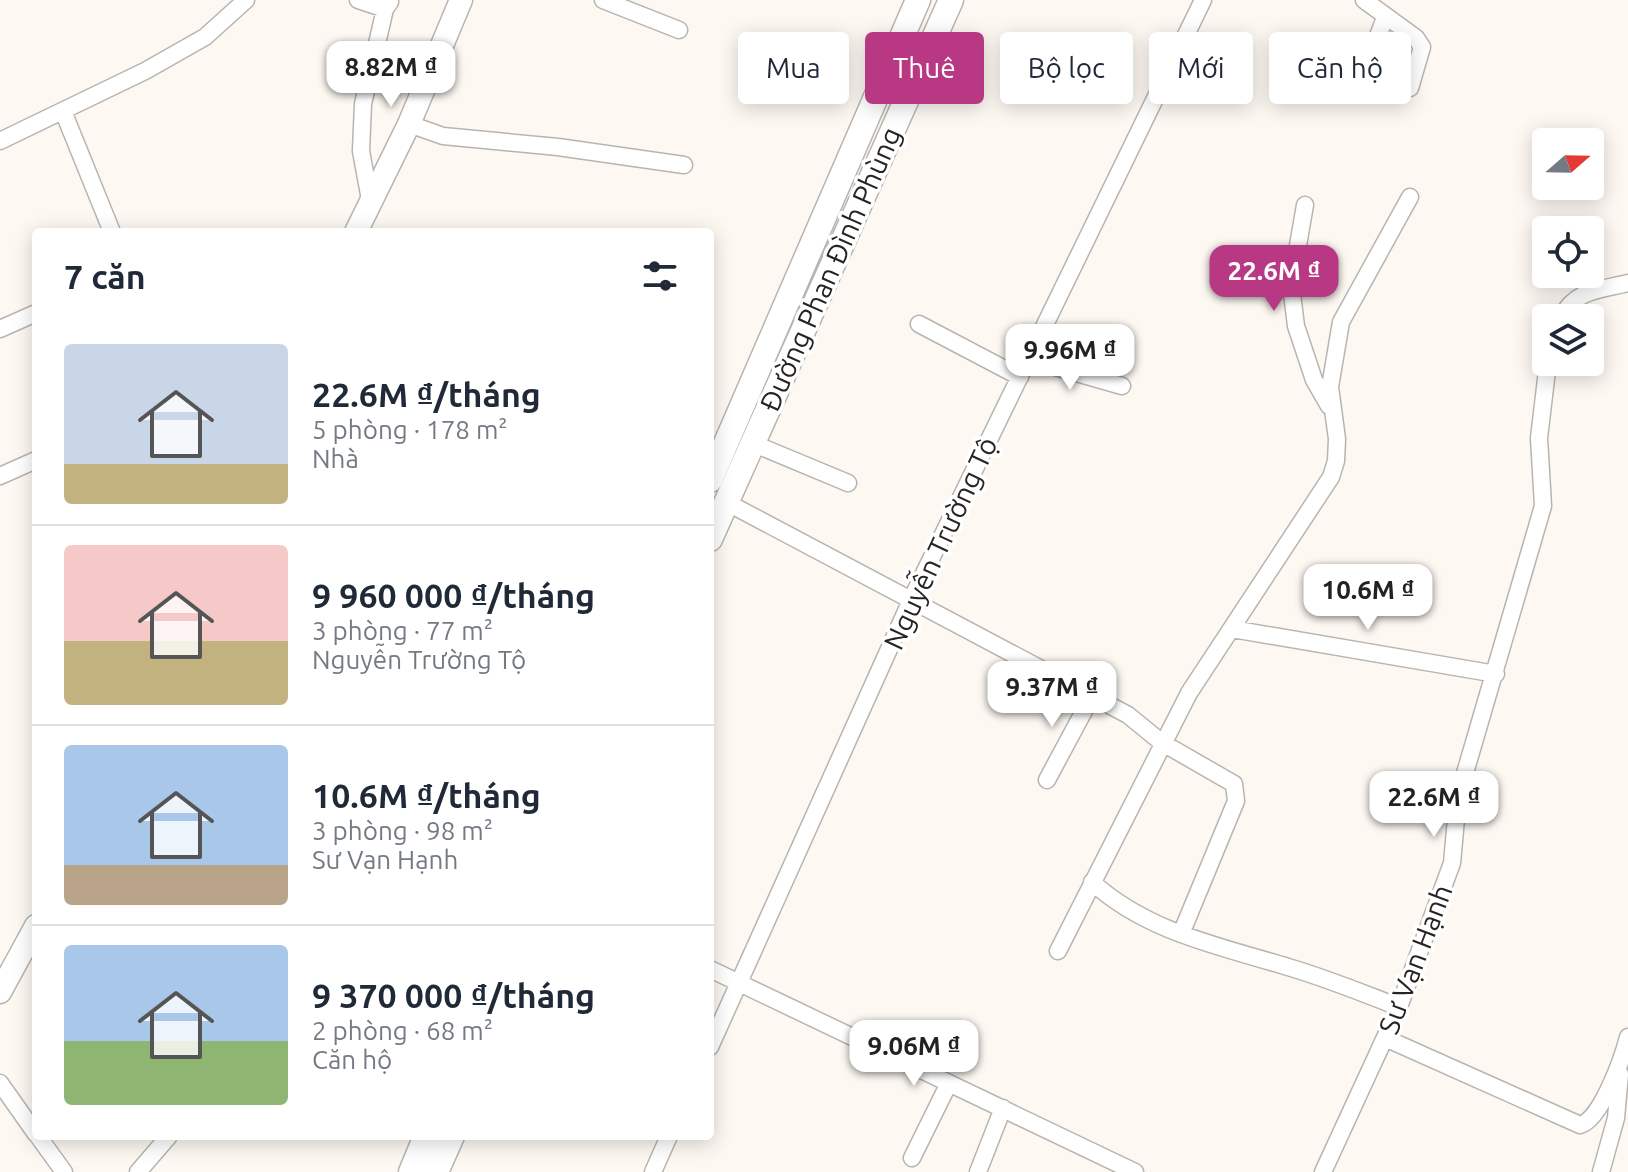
<!DOCTYPE html>
<html lang="vi">
<head>
<meta charset="utf-8">
<style>
	:root { --surface:#fff; --page:#f6f6f7; --text:#1f2937; --muted:#747a83; --line:#e0e1e3; --accent:#b83883 }
	body { margin:0; font-family:Ubuntu,sans-serif; background:var(--page); color:var(--text); height:100vh; display:flex; flex-direction:column; font-size:30px; white-space:nowrap }
	* { box-sizing:border-box; margin:0 }
	p { font-size:26px; color:var(--muted) }
	.icon { flex:none; width:44px; height:44px; fill:none; stroke:currentColor; stroke-width:2; stroke-linecap:round; stroke-linejoin:round }
	.map { position:relative; flex:1; overflow:hidden }
	.details { position:absolute; left:32px; top:228px; width:682px; height:912px; display:flex; flex-direction:column; background:var(--surface); border-radius:8px; box-shadow:0 4px 20px #0003 }
	.details>* { flex:none }
	.top-card { position:absolute; left:738px; top:32px; width:760px; height:72px; display:flex; gap:16px }
	.needle { width:52px; rotate:70deg }
	.tools { position:absolute; left:1532px; top:128px; display:grid; gap:16px }
	.tools a { display:grid; place-items:center; width:72px; height:72px; border-radius:8px; background:var(--surface); box-shadow:0 4px 20px #0003; font-size:40px }
	.price { position:absolute; translate:-50% -68px; padding:0 18px; border-radius:16px; background:#fff; color:#222; font-size:26px; line-height:52px; filter:drop-shadow(0 2px 4px #0008) }
	.price::after { content:''; position:absolute; left:50%; top:48px; width:24px; height:18px; margin-left:-12px; background:inherit; clip-path:polygon(0 0,100% 0,50% 100%) }
	.price.current { background:var(--accent); color:#fff }
	ul { padding:0; list-style:none }
	li { display:flex; align-items:center; gap:24px; height:200px; padding:0 32px }
	li+li { border-top:2px solid var(--line) }
	li span { display:grid; place-items:center; flex:none; width:224px; height:160px; border-radius:8px; color:#555 }
	li>.icon { margin-inline-start:auto }
	span .icon { width:96px; height:96px; fill:#fffc; stroke-width:1 }
	li b { font-size:34px }
	h2 { display:flex; justify-content:space-between; align-items:center; height:96px; padding:0 32px; font-size:34px }
	.chip { padding:0 28px; border-radius:8px; background:var(--surface); box-shadow:0 4px 20px #0003; font-size:28px; line-height:72px }
	.chip.current { background:var(--accent); color:#fff }
	.map>svg:first-child { display:block }
	.lines { fill:none; stroke-linecap:round; stroke-linejoin:round }
	.street-casing { stroke:#b9b4af; stroke-width:19 }
	.secondary-casing { stroke:#b9b4af; stroke-width:25 }
	.primary-casing { stroke:#b9b4af; stroke-width:27 }
	.street { stroke:#fff; stroke-width:16 }
	.secondary { stroke:#fff; stroke-width:22 }
	.primary { stroke:#fff; stroke-width:24 }
	.labels { text-anchor:middle; dominant-baseline:central; stroke-width:7; stroke-linejoin:round; paint-order:stroke }
	.street-label { font-size:28px; fill:#272523; stroke:#fff }
</style>
</head>
<body>
<div class="map">
<svg width="1628" height="1172" viewBox="0 0 1628 1172">
	<rect width="100%" height="100%" fill="#fdf8f2"/>
	<g class="lines">
		<!-- street casing -->
		<g class="street-casing">
			<path id="street" d="M358,0L385,9L390,2
				M603,0L679,30
				M1364,0L1416,38L1422,47L1410,88
				M1357,89L1385,18
				M63,111L112,232
				M409,124L443,136L558,147L684,165
				M0,141L145,71L205,37L246,0
				M370,200L361,151L363,104L385,9
				M1305,205L1291,286L1296,326L1314,380L1329,406
				M1561,318C1575,289 1601,290 1628,283
				M919,324L1020,377
				M0,329L36,313
				M1028,359L1122,386
				M752,443L848,483
				M0,476L36,460
				M726,502L1128,715L1161,742L1234,784L1236,801L1181,934
				M1232,629L1496,674
				M1047,780L1092,696
				M1092,882C1147,932 1219,946 1288,967C1326,978 1362,993 1399,1007
				M1058,951L1189,693L1331,477L1336,461L1337,439L1330,387L1341,322L1410,197
				M710,969L1135,1172
				M1385,1038L1580,1125C1601,1120 1623,1057 1628,1037
				M710,1047L912,598L1203,0
				M0,1083L36,1134
				M38,1136L64,1172
				M912,1158L949,1083
				M138,1172L169,1136
				M653,1172L669,1136
				M978,1172L1003,1108
				M1323,1172L1399,1007L1452,863L1458,797L1543,506L1539,438L1548,362
				M1601,1172L1616,1118L1620,1074"/>
		</g>
		<!-- secondary casing -->
		<g class="secondary-casing">
			<path id="secondary" d="M356,232L409,124L461,0
				M0,992L36,926"/>
		</g>
		<!-- primary casing -->
		<g class="primary-casing">
			<path id="primary" d="M710,480L918,0
				M710,539L951,0
				M411,1172L426,1136
				M436,1172L452,1136"/>
		</g>
		<!-- street -->
		<use href="#street" class="street"/>
		<!-- secondary -->
		<use href="#secondary" class="secondary"/>
		<!-- primary -->
		<use href="#primary" class="primary"/>
	</g>
	<g class="labels">
		<!-- street labels -->
		<g class="street-label">
			<text transform="translate(830 269) rotate(-66)">Đường Phan Đình Phùng</text>
			<text transform="translate(940 543) rotate(-65)">Nguyễn Trường Tộ</text>
			<text transform="translate(1415 959) rotate(-69)">Sư Vạn Hạnh</text>
		</g>
	</g>
</svg>
<div class="tools">
<a><svg class="needle" viewBox="-14 -14 28 28"><path d="M0-13l5 13h-10z" fill="#e53935"/><path d="M0 13l5-13h-10z" fill="#747a83"/></svg></a>
<a><svg class="icon" aria-label="locate" viewBox="0 0 24 24"><circle cx="12" cy="12" r="6"/><path d="M12 2v4M12 18v4M2 12h4M18 12h4"/></svg></a>
<a><svg class="icon" aria-label="layers" viewBox="0 0 24 24"><path d="M12 4l9 5-9 5-9-5zM3 14l9 5 9-5"/></svg></a>
</div>
<b class="price" style="left:391px;top:109px">8.82M ₫</b>
<b class="price current" style="left:1274px;top:313px">22.6M ₫</b>
<b class="price" style="left:1070px;top:392px">9.96M ₫</b>
<b class="price" style="left:1368px;top:632px">10.6M ₫</b>
<b class="price" style="left:1052px;top:729px">9.37M ₫</b>
<b class="price" style="left:1434px;top:839px">22.6M ₫</b>
<b class="price" style="left:914px;top:1088px">9.06M ₫</b>
<div class="top-card">
<a class="chip">Mua</a>
<a class="chip current">Thuê</a>
<a class="chip">Bộ lọc</a>
<a class="chip">Mới</a>
<a class="chip">Căn hộ</a>
</div>
<section class="details">
<h2>7 căn<svg class="icon" aria-label="filters" viewBox="0 0 24 24"><path d="M4 7h16M4 17h16"/><circle cx="9" cy="7" r="2"/><circle cx="15" cy="17" r="2"/></svg></h2>
<ul>
<li><span style="background:linear-gradient(#c9d6e8 75%,#c2b280 0)"><svg class="icon" aria-label="home" viewBox="0 0 24 24"><path d="M3 11l9-7 9 7M6 9v11h12V9"/></svg></span><div><b>22.6M ₫/tháng</b><p>5 phòng · 178 m²</p><p>Nhà</p></div></li>
<li><span style="background:linear-gradient(#f6c9c9 60%,#c2b280 0)"><svg class="icon" aria-label="home" viewBox="0 0 24 24"><path d="M3 11l9-7 9 7M6 9v11h12V9"/></svg></span><div><b>9 960 000 ₫/tháng</b><p>3 phòng · 77 m²</p><p>Nguyễn Trường Tộ</p></div></li>
<li><span style="background:linear-gradient(#a9c7e8 75%,#b9a48a 0)"><svg class="icon" aria-label="home" viewBox="0 0 24 24"><path d="M3 11l9-7 9 7M6 9v11h12V9"/></svg></span><div><b>10.6M ₫/tháng</b><p>3 phòng · 98 m²</p><p>Sư Vạn Hạnh</p></div></li>
<li><span style="background:linear-gradient(#a9c7e8 60%,#8fb573 0)"><svg class="icon" aria-label="home" viewBox="0 0 24 24"><path d="M3 11l9-7 9 7M6 9v11h12V9"/></svg></span><div><b>9 370 000 ₫/tháng</b><p>2 phòng · 68 m²</p><p>Căn hộ</p></div></li>
</ul>
</section>
</div>
</body>
</html>
